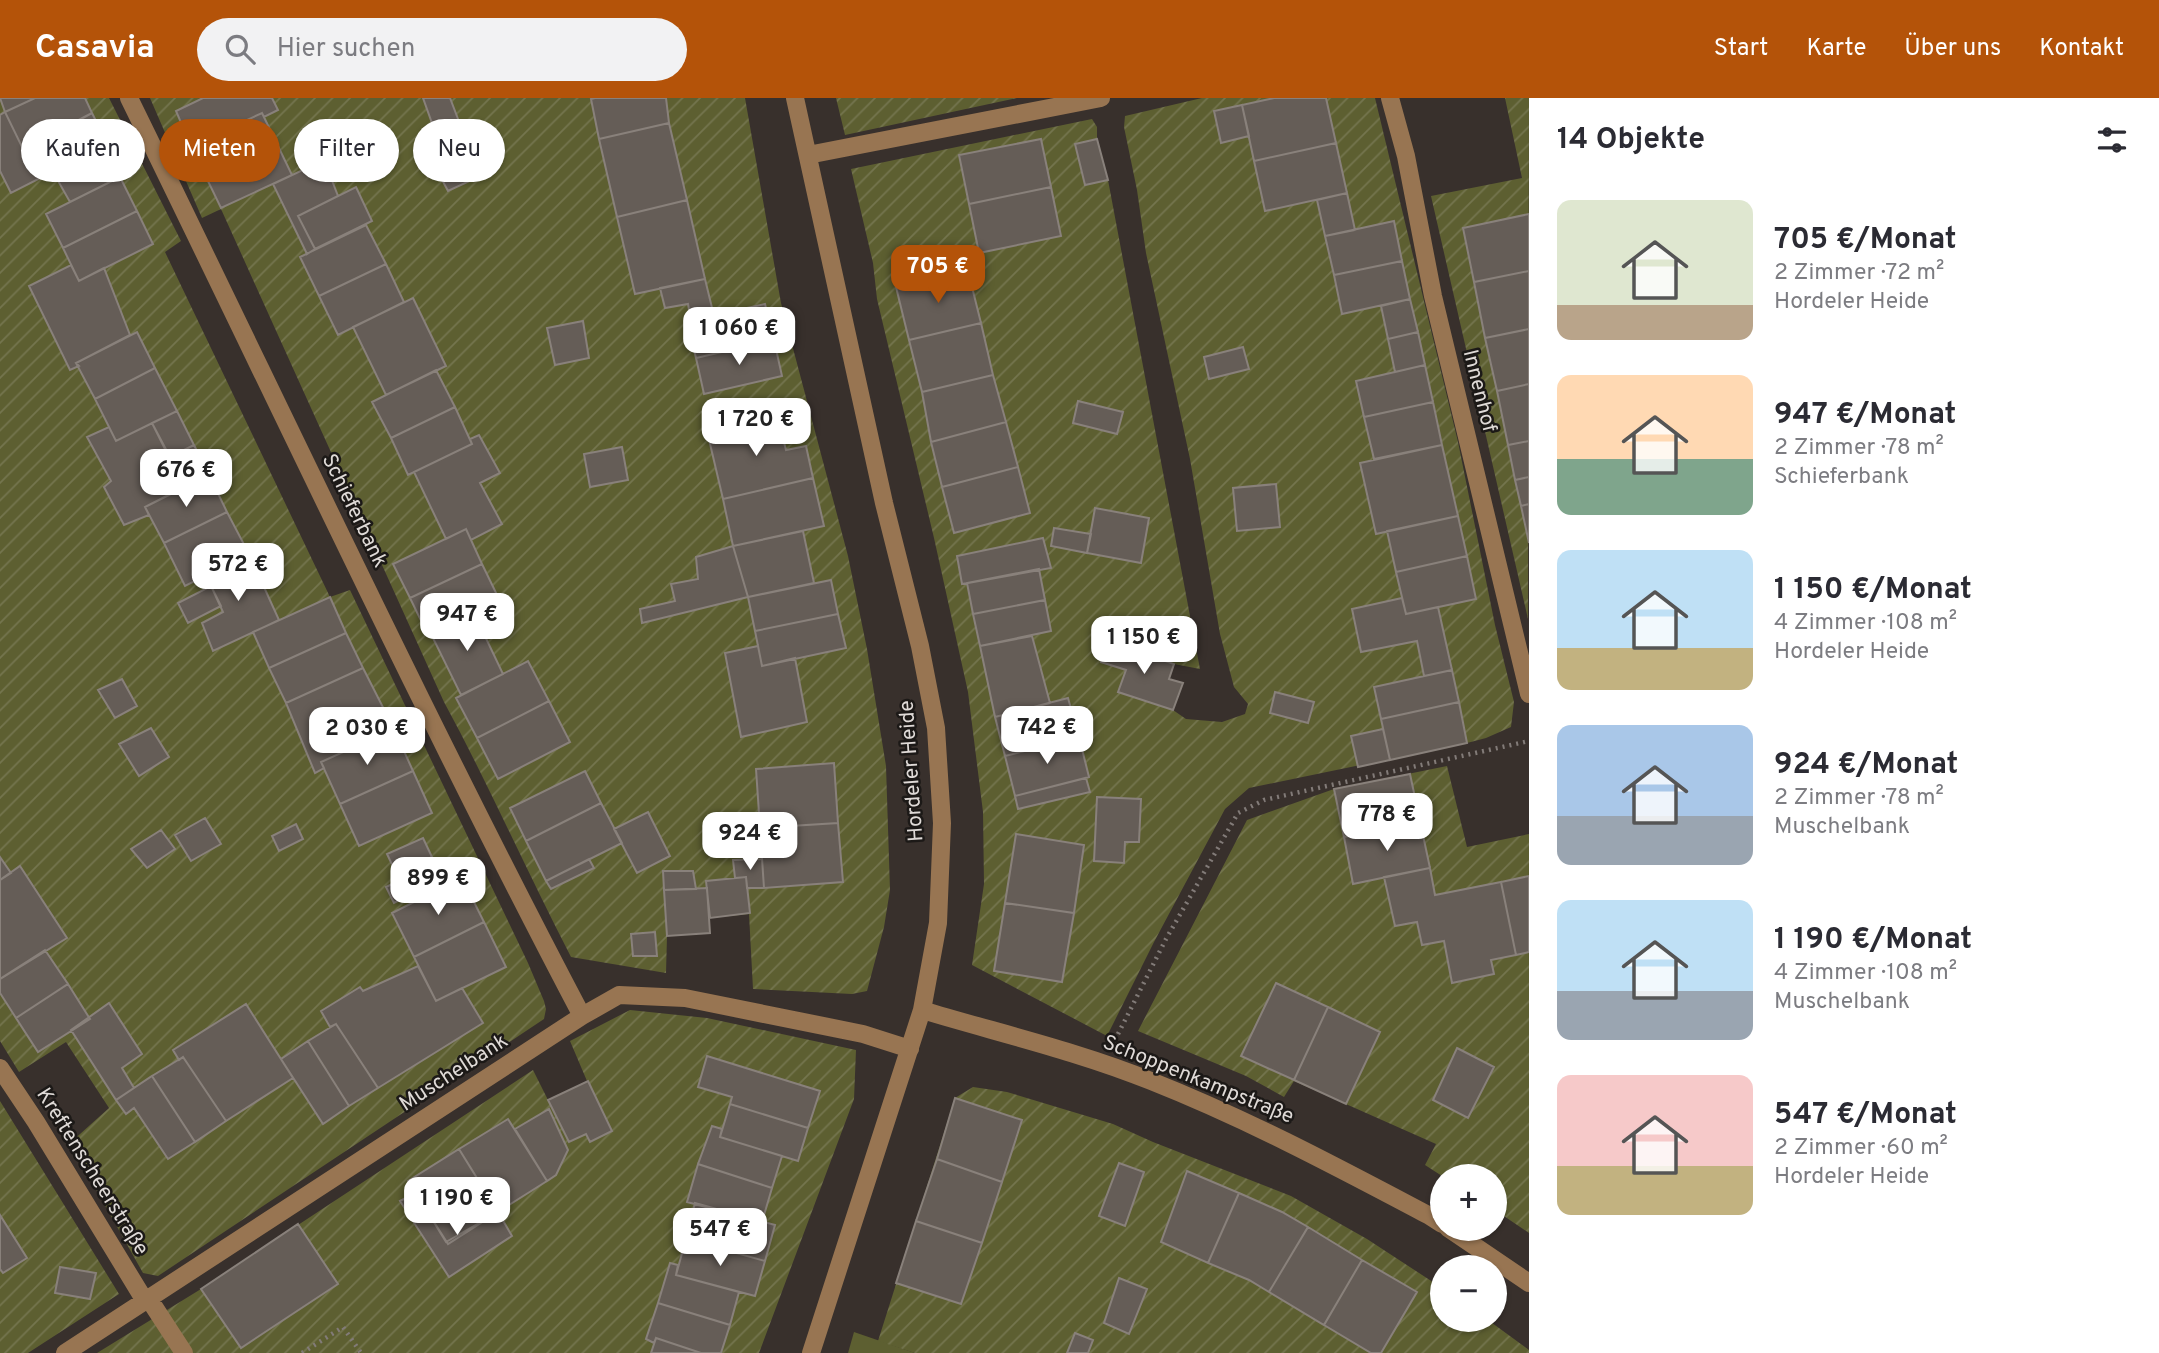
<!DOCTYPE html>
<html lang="de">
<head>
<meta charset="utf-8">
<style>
	:root { --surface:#fff; --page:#f2f2f3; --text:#2b2b33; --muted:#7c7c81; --accent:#b45309 }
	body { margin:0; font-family:Overpass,sans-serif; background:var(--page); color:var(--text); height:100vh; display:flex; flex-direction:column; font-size:26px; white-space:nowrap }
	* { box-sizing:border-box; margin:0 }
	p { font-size:23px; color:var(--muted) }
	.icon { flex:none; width:38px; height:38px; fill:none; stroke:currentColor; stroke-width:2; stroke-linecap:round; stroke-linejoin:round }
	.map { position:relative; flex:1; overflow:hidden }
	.side { display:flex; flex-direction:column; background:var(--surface); width:630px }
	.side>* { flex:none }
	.top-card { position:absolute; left:21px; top:21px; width:665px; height:63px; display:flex; gap:14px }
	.controls { position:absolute; left:1430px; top:1066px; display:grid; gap:14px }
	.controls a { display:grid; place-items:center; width:77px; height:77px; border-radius:50%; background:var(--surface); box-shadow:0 2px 5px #0004; font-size:35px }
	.price { position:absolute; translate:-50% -60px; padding:0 16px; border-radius:14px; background:#fff; color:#222; font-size:23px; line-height:46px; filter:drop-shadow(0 2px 4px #0008) }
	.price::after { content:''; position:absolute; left:50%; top:42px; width:21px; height:16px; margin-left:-10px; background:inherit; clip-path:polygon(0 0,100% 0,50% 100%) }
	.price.selected { background:var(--accent); color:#fff }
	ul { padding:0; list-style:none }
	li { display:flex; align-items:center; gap:21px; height:175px; padding:0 28px }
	li span { display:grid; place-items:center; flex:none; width:196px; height:140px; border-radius:14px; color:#555 }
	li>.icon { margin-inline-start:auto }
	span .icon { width:84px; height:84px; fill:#fffc; stroke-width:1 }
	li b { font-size:30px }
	h2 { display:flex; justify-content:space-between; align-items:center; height:84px; padding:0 28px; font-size:30px }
	.pill { padding:0 24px; border-radius:32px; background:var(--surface); box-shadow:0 2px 5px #0004; font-size:24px; line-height:63px }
	.pill.selected { background:var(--accent); color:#fff }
	header { display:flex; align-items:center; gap:42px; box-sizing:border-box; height:98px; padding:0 35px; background:var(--accent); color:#fff }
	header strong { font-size:33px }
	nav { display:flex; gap:38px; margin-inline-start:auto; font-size:24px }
	.search { width:490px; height:63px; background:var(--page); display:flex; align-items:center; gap:18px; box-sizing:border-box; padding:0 24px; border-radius:38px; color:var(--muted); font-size:26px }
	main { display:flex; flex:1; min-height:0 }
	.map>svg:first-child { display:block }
	.grass { fill:#5d5f31 }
	.garden { fill:url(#garden-furrows) }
	.building { fill:#655d57; stroke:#89817b; stroke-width:2 }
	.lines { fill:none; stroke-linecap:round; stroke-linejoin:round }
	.path { stroke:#827b78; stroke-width:4.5; stroke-dasharray:2 5; stroke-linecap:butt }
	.minor { stroke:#987552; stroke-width:18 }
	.labels { text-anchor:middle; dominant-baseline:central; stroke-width:5; stroke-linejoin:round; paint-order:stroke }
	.street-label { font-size:21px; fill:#dfdad7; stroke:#1c1917 }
</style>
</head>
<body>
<header>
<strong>Casavia</strong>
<div class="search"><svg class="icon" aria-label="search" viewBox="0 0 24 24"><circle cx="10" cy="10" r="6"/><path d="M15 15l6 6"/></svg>Hier suchen</div>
<nav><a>Start</a><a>Karte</a><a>Über uns</a><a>Kontakt</a></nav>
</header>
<main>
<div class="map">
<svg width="1529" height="1255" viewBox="0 0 1529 1255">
	<defs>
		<pattern id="garden-furrows" width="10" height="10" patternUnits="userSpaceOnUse" patternTransform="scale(1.75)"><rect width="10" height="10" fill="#5d5f31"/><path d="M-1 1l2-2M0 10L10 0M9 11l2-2" fill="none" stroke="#74754e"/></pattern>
	</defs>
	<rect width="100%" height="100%" fill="#38302c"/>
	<!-- grass -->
	<path class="grass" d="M854,1234L915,1255H848Z"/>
	<!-- garden -->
	<path class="garden" d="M0,0H109L181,143L165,154L330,499L350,492L528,865L544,903L546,911L544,921L158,1178L143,1175L70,1045L109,1010L66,944L19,974L0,943Z
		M150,0H745L781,205L848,458L867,551L886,668L890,792L884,829L867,893L852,896L753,891L749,816L710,820V835L667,838L666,875L571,859C527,774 489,687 444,604L221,111L202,120Z
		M836,0H1017L845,37Z
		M1202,0H1375L1458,344L1495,527L1514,604L1511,629L1486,640L1467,645L1249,690L1225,711L1154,844L1107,938L972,867L984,786L983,714L968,594L934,440L877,201L873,165L851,71L1092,21L1097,29V41L1108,82L1200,571L1174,566L1169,581L1183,585L1173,612L1186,621L1222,624L1245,616L1248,606L1234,589L1220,536L1190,361L1146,155L1137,92L1124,29L1125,18Z
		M1505,0H1529L1528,521L1431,98L1522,80Z
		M1447,668L1467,749L1529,736V1135L1495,1112L1494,1078H1442L1425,1067L1436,1046L1294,983L1284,999L1246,978L1138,933L1247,722L1334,691Z
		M630,912L707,920L856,952L854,1001L759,1255H97L201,1191L533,972L548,1002L587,983L570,943Z
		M973,989L1007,994L1113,1026L1153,1044L1291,1098L1367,1141L1442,1190V1222H1488L1529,1252V1255H915L878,1243L955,1000Z
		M0,1003L119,1196L28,1255H0Z"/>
	<!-- building -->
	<path class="building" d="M0,0H35L5,14Z
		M35,0H85L92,15L23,51L5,14Z
		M203,0H272L278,12L264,19L262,15L191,48L176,13Z
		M423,0H450L463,34L438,42Z
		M595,0H666L669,25L599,41L591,1Z
		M1274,0H1326L1336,45L1254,63L1242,7Z
		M1242,7L1249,38L1221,45L1214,13Z
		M5,14L23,51L48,39L62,69L11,95L0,73V17Z
		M92,15L108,47L62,69L48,39Z
		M262,15L277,46L206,79L191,48Z
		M669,25L687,102L617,119L599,41Z
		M1041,41L1051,89L969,106L959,57Z
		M1097,41L1108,82L1085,87L1075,46Z
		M456,42L476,80L448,93L432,63L446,58L440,48Z
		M1336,45L1347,95L1265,113L1254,63Z
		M277,46L292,77L221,110L206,79Z
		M108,47L120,79L70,104L53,74Z
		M324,62L338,98L298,118L315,151L307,156L273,86Z
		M120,79L137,113L63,150L46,116Z
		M356,89L372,123L315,151L298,118Z
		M1051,89L1061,138L979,155L969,106Z
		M1347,95L1355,132L1325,138L1317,102Z
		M687,102L705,181L635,196L617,119Z
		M137,113L153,146L79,183L63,150Z
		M1529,116V173L1474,184L1463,130Z
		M1394,123L1402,163L1334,177L1325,138Z
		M366,127L386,166L319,198L300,159Z
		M1402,163L1410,201L1342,216L1334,177Z
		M386,166L404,204L338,237L319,198Z
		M71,167L79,183L104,170L130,237L76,265L79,268L70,272L29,188Z
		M968,173L981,225L909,242L896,189Z
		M1529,173V231L1485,240L1474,184Z
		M705,181L714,218L691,223L688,206L665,210L660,190Z
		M413,200L446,268L386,297L353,229Z
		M1410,201L1418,234L1388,241L1381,208Z
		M765,206L774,242L696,260L687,223Z
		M583,223L589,260L555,267L547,230Z
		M981,225L993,277L922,294L909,242Z
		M1529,231V286L1497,293L1485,240Z
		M137,234L155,270L95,301L76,265Z
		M1418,234L1425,267L1395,274L1388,241Z
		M774,242L782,278L704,296L696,260Z
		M1243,249L1249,271L1209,281L1204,259Z
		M1425,267L1433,304L1364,319L1356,283Z
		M155,270L177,313L116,343L95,301Z
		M436,272L455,309L391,340L372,304Z
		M993,277L1006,324L931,344L922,294Z
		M1529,286V343L1508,347L1497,293Z
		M1078,303L1123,314L1117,336L1073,325Z
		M1433,304L1442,347L1374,361L1364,319Z
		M455,309L472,346L408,377L391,340Z
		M177,313L194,347L170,359L152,325Z
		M777,317L786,352L806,348L813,380L723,401L707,333Z
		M1006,324L1018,369L942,389L931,344Z
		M152,325L184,389L145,409L149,417L124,427L104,389L111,383L87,339L109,329L116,343Z
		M479,337L500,375L480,385L502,426L471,442L466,431L446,441L414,374L472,346L470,341Z
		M1529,343V379L1515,382L1508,347Z
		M194,347L209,377L184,389L170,359Z
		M1442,347L1458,418L1376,436L1360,365Z
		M622,349L628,382L590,389L584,356Z
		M1018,369L1030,415L954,435L942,389Z
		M209,377L227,414L164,445L145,409Z
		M1529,379V406L1521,408L1515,382Z
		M813,380L824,428L733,448L723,401Z
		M1276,386L1280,429L1237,433L1233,390Z
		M1529,406V445L1521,408Z
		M1095,410L1149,420L1141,465L1087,455Z
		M227,414L249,456L185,488L164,445Z
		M1458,418L1467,458L1396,474L1387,433Z
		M1054,430L1091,436L1087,455L1051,448Z
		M466,431L482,466L410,500L393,466Z
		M803,433L814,485L748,499L733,448Z
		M1043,440L1051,470L962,486L957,458Z
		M733,448L748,499L642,525L640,511L675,503L671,486L698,481L696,459Z
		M249,456L279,522L213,553L202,525L223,514L211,488L208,476Z
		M1467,458L1476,501L1406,516L1396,474Z
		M482,466L499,501L427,535L410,500Z
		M1039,471L1045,502L973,516L967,485Z
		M831,482L838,516L755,533L748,499Z
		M211,488L221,508L188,525L178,505Z
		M330,499L346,535L269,570L253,534Z
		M1402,500L1406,516L1438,509L1452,572L1424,578L1417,543L1361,554L1352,511Z
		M1045,502L1051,533L980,548L973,516Z
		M473,513L503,576L461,597L430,534Z
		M838,516L846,550L762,568L755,533Z
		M346,535L363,570L286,605L269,570Z
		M1032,538L1050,605L995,619L980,548Z
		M1108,543L1174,566L1169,581L1183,585L1173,612L1118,594L1126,572L1101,564Z
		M758,548L762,568L795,560L807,624L741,639L725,555Z
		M528,563L549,603L477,640L456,600Z
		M363,570L394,631L321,664L324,670L315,675L286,605Z
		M1452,572L1459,604L1381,621L1374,589Z
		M122,581L137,608L115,620L98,592Z
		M1275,594L1314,604L1308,625L1270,615Z
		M1068,600L1079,639L1005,658L995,619Z
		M549,603L570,644L498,681L477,640Z
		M1459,604L1467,645L1390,662L1381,621Z
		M151,630L169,659L139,678L119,646Z
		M394,631L413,673L340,706L321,664Z
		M1383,631L1390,662L1358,669L1351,638Z
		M1079,639L1089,679L1015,698L1005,658Z
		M834,665L838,725L760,730L756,671Z
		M413,673L432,715L359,748L340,706Z
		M585,673L601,705L526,743L510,710Z
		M1410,676L1420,723L1344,739L1334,691Z
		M1086,680L1090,694L1018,711L1015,698Z
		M1097,699L1141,701L1139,744H1125L1124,765L1094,763Z
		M601,705L622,745L546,783L526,743Z
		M648,714L670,758L637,775L614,731Z
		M205,720L221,746L191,763L175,737Z
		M1420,723L1430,770L1353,786L1344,739Z
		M838,725L843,784L764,790L760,730Z
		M296,726L303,741L279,753L272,738Z
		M161,732L175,751L147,770L131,751Z
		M1016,736L1084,747L1074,815L1005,805Z
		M423,740L432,759L396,775L387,756Z
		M0,759L11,775L0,782Z
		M589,761L594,770L551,791L546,783Z
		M762,761L764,790H747L746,779L735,780L733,762Z
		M435,765L443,781L394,805L386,789Z
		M20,768L67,840L0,881V782Z
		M1430,770L1435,797L1501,784L1516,857L1491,862L1494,876L1452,885L1444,843L1422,847L1417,824L1395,828L1384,779Z
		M663,773H693L696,791L664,792Z
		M1529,778V854L1516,857L1501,784Z
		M746,779L750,815L710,820L706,783Z
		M462,780L484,824L414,859L392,815Z
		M707,790L710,835L667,838L664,792Z
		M1005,805L1074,815L1062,884L994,873Z
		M484,824L506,869L436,903L414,859Z
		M655,834L657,858H633L631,836Z
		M45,852L68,886L16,920L0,895V881Z
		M418,868L436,903L462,890L483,925L378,990L336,926L330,929L321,913L360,889L363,893Z
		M1276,885L1328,909L1294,982L1241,958Z
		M68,886L90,921L38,954L16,920Z
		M109,905L142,956L122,970L134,990L116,1002L71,932Z
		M246,906L293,980L226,1023L183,959L179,962L173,952Z
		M1328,909L1380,934L1346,1006L1294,982Z
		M336,926L378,990L349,1008L308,943Z
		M308,943L349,1008L323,1026L281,961Z
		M1457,950L1494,969L1468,1020L1433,1002Z
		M707,958L820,993L808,1030L730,1006L732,999L698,989Z
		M183,959L226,1023L195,1044L152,978Z
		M152,978L195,1044L168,1061L134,1010L126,1016L116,1002Z
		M588,983L612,1033L590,1044L586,1036L569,1044L548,1002Z
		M955,1000L1022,1022L1002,1084L937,1061Z
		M730,1006L808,1030L798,1063L720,1039Z
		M549,1011L568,1052L556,1077L547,1083L515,1031Z
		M508,1021L547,1083L498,1114L459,1051Z
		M712,1028L722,1031L720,1039L782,1058L772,1090L698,1066Z
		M459,1051L498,1114L448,1146L408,1083Z
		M937,1061L1002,1084L982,1145L916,1123Z
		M1119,1065L1144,1074L1125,1128L1099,1118Z
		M698,1066L772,1090L762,1124L687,1104Z
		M1187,1073L1239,1095L1208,1165L1161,1144Z
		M416,1095L446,1144L498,1114L512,1138L449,1179L400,1103Z
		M1239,1095L1282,1114L1308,1129L1269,1194L1249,1182L1208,1165Z
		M695,1105L775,1127L765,1163L686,1141Z
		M0,1117L27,1160L3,1175L0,1171Z
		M916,1123L982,1145L961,1206L896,1185Z
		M298,1126L338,1186L241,1250L201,1191Z
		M1308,1129L1362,1162L1324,1227L1269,1194Z
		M686,1141L765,1163L755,1198L676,1177Z
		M1362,1162L1417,1194L1381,1255H1371L1324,1227Z
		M670,1165L678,1167L676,1177L739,1194L730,1227L658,1205Z
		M60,1169L96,1175L90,1201L55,1195Z
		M1119,1180L1147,1191L1129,1236L1104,1225Z
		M658,1205L730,1227L721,1255H701L656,1240L654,1245L646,1241Z
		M1075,1235L1093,1242L1088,1255H1067Z
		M656,1240L701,1255H651Z"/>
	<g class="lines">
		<!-- path -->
		<path class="path" d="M1118,936L1166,841L1238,715L1264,702L1529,643
			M302,1255L343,1229L361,1255"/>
		<!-- minor -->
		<path class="minor" d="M129,0C279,306 423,616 582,918
			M795,0L884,405L920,548L936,630L942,725L938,825L922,912L811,1255
			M1390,0L1406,58L1433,198L1529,596
			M808,57L1101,0
			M922,912C998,935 1077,953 1151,983C1247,1021 1337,1069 1428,1117L1442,1126
			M0,970L36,1024L145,1203
			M1448,1130L1529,1185
			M149,1201L184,1255
			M65,1255L582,918L619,897L685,900L863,936L910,951"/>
	</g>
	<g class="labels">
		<!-- street labels -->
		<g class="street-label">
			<text transform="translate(1479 293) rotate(76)">Innenhof</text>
			<text transform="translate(354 413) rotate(64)">Schieferbank</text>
			<text transform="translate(912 673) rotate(-94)">Hordeler Heide</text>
			<text transform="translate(454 975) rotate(-33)">Muschelbank</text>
			<text transform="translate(1198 982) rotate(22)">Schoppenkampstraße</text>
			<text transform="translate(92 1074) rotate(58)">Kreftenscheerstraße</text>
		</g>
	</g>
</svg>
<div class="controls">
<a>+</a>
<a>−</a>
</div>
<b class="price selected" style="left:938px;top:207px">705 €</b>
<b class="price" style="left:739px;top:269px">1 060 €</b>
<b class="price" style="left:756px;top:360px">1 720 €</b>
<b class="price" style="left:186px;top:411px">676 €</b>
<b class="price" style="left:238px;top:505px">572 €</b>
<b class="price" style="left:467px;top:555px">947 €</b>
<b class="price" style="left:1144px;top:578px">1 150 €</b>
<b class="price" style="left:1047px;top:668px">742 €</b>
<b class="price" style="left:367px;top:669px">2 030 €</b>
<b class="price" style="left:1387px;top:755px">778 €</b>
<b class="price" style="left:750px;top:774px">924 €</b>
<b class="price" style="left:438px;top:819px">899 €</b>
<b class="price" style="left:457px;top:1139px">1 190 €</b>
<b class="price" style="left:720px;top:1170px">547 €</b>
<div class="top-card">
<a class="pill">Kaufen</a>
<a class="pill selected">Mieten</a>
<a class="pill">Filter</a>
<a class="pill">Neu</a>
</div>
</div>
<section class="side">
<h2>14 Objekte<svg class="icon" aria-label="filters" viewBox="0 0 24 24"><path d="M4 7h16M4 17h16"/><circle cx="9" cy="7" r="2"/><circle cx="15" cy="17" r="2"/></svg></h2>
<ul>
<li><span style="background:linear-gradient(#dfe7d0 75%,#b9a48a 0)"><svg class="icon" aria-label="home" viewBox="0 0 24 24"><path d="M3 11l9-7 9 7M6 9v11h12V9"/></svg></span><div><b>705 €/Monat</b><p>2 Zimmer · 72 m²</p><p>Hordeler Heide</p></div></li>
<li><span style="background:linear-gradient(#ffd9b3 60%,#7fa58c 0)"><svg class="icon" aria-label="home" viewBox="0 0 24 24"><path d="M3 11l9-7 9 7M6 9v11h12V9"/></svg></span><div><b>947 €/Monat</b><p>2 Zimmer · 78 m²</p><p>Schieferbank</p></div></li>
<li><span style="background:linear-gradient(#bfe0f5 70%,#c2b280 0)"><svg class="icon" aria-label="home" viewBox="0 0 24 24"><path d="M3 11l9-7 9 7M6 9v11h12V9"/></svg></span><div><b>1 150 €/Monat</b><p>4 Zimmer · 108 m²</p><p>Hordeler Heide</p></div></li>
<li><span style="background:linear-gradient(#a9c7e8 65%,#9aa5b1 0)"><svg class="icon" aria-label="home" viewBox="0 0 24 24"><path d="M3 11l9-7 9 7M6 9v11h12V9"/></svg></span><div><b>924 €/Monat</b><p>2 Zimmer · 78 m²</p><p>Muschelbank</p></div></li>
<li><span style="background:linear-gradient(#bfe0f5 65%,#9aa5b1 0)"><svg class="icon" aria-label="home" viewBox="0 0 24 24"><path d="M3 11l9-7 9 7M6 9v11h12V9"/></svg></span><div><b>1 190 €/Monat</b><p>4 Zimmer · 108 m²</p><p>Muschelbank</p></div></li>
<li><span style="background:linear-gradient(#f6c9c9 65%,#c2b280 0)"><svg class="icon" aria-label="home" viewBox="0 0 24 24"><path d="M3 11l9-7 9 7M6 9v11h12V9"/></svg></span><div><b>547 €/Monat</b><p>2 Zimmer · 60 m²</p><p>Hordeler Heide</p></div></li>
</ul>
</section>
</main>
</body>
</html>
